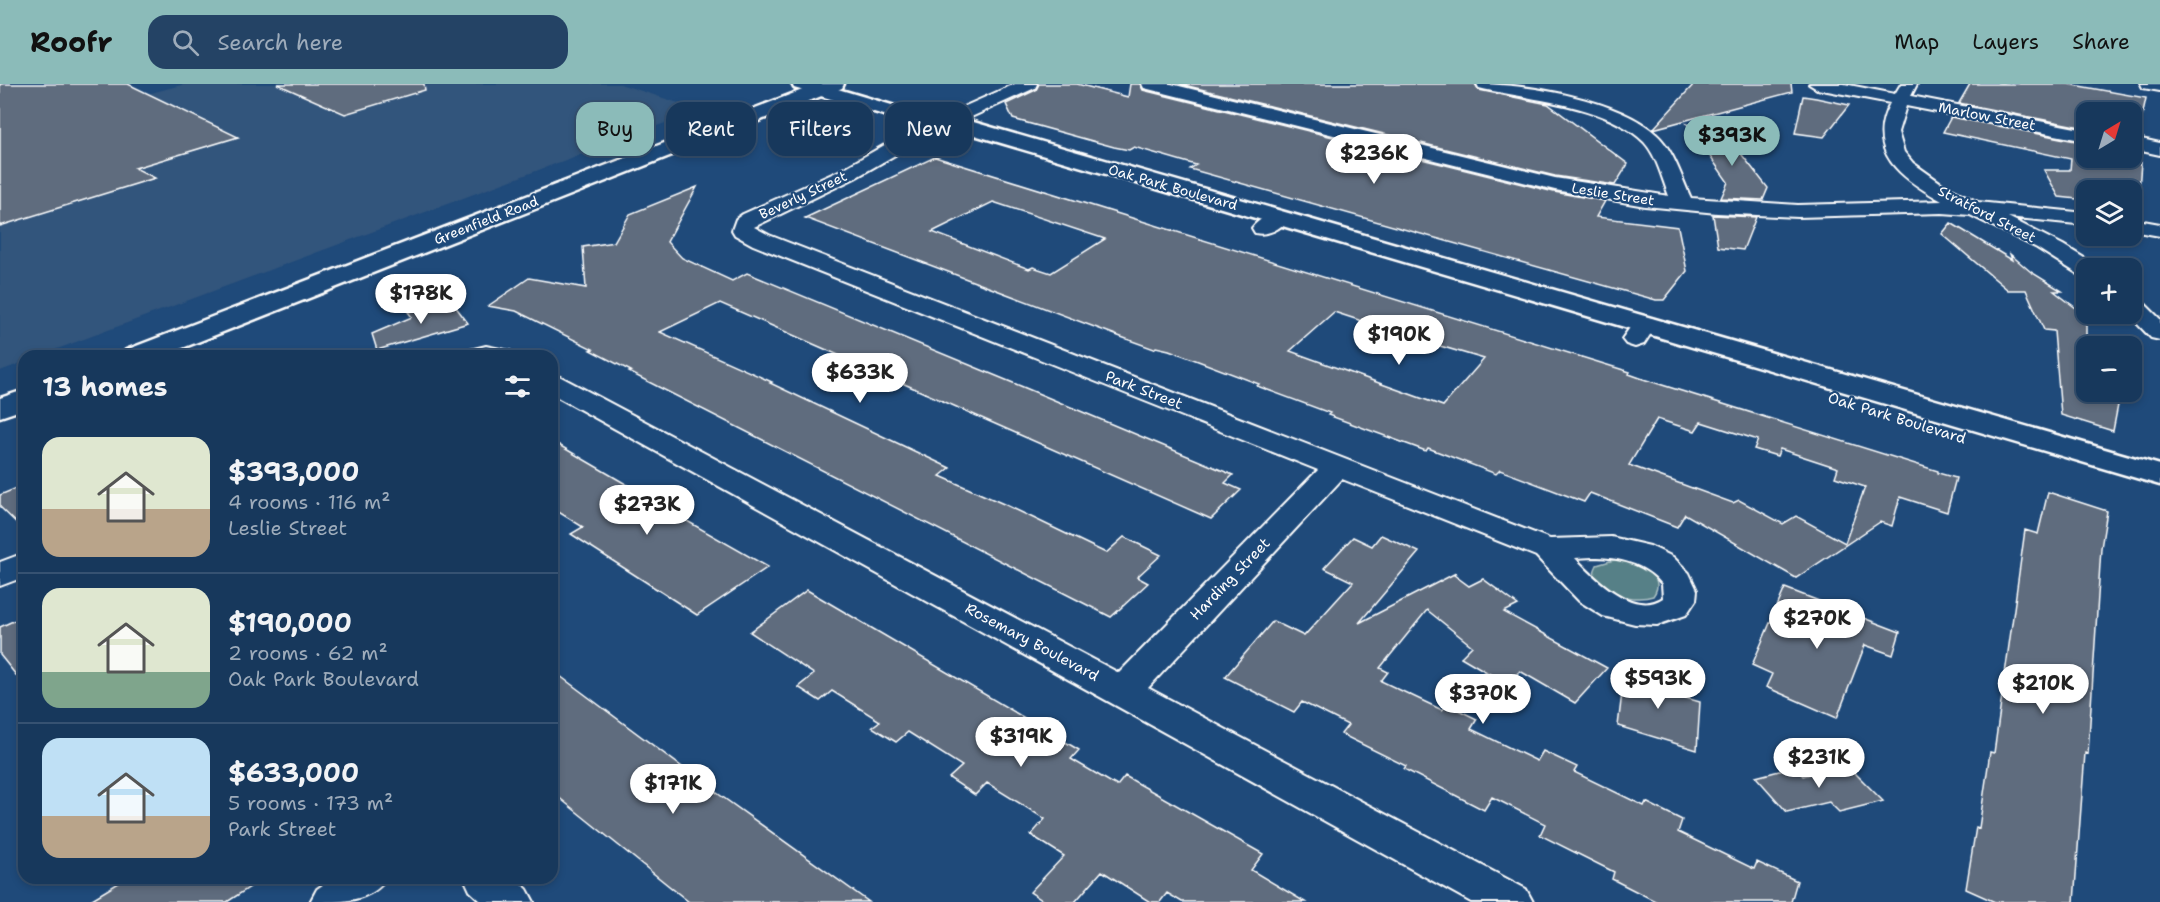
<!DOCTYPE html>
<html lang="en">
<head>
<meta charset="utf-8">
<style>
	:root { --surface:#17385c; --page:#244365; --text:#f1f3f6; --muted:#9eacbb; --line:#365272; --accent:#8bbbb9 }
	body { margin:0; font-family:"Shantell Sans",sans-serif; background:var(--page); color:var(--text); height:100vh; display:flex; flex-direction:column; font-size:22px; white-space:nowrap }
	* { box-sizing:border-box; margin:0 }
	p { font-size:20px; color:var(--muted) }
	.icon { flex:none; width:33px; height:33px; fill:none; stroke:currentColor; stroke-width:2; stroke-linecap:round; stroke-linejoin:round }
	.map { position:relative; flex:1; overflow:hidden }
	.side { position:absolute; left:18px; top:266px; width:540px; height:534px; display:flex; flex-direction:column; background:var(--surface); border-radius:18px; box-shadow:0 3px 9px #0003,0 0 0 2px var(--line) }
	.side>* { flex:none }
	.banner { position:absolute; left:576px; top:18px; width:570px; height:54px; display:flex; gap:12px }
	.needle { width:39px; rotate:38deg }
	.tools { position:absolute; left:2076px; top:18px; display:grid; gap:12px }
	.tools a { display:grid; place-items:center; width:66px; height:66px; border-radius:12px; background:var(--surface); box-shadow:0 3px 9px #0003,0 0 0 2px var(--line); font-size:30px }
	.price { position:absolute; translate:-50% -51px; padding:0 14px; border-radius:21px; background:#fff; color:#222; font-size:20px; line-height:39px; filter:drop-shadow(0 2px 3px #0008) }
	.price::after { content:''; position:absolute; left:50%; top:36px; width:18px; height:14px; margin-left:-9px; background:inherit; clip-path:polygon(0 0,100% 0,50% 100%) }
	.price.current { background:var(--accent); color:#111 }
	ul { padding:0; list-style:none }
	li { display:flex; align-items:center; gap:18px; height:150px; padding:0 24px }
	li+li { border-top:2px solid var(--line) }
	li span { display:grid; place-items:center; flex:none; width:168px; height:120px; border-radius:18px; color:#555 }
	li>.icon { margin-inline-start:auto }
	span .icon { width:72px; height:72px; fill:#fffc; stroke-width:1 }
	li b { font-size:26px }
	h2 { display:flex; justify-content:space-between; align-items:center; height:72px; padding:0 24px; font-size:26px }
	.pill { padding:0 21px; border-radius:18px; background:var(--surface); box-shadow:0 3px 9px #0003,0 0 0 2px var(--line); font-size:21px; line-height:54px }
	.pill.current { background:var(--accent); color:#111 }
	header { display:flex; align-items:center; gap:36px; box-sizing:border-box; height:84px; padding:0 30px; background:var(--accent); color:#111 }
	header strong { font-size:28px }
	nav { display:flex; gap:33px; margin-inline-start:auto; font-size:21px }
	.search { width:420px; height:54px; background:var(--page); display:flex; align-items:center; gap:15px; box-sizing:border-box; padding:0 21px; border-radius:18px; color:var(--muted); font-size:22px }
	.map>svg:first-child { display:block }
	.built { fill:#32547b }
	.green { fill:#578087; stroke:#abc0c3; stroke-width:1.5 }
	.building { fill:#5e6c7e; stroke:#fff; stroke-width:1.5; fill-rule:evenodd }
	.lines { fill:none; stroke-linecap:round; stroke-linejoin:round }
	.minor-casing { stroke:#fff; stroke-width:4 }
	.tertiary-casing { stroke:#fff; stroke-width:5 }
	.secondary-casing { stroke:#fff; stroke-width:5 }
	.minor { fill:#1f4a7a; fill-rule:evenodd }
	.tertiary { fill:#1f4a7a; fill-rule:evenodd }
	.secondary { fill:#1f4a7a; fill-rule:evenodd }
	.labels { text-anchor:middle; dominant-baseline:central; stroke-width:4.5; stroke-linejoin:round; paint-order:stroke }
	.far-street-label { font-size:14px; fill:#fff; stroke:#1f4a7a }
	.street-label { font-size:15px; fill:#fff; stroke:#1f4a7a }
</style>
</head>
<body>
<header>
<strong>Roofr</strong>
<div class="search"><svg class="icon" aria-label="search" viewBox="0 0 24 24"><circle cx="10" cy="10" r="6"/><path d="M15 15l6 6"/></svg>Search here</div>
<nav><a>Map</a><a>Layers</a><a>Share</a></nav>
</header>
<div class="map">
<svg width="2160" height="818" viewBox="0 0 2160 818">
	<rect width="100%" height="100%" fill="#1f4a7a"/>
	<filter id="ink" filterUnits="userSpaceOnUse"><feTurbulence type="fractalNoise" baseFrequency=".0167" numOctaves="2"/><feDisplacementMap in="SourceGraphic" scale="12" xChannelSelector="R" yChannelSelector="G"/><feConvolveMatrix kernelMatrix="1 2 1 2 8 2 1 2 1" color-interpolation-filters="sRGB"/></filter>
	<g filter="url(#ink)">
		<!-- built -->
		<path class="built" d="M185,0H620L700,26L41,271L24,272V278L0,287V49Z"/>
		<!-- green -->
		<path class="green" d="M1617,475C1634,478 1669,490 1653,512C1633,519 1582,508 1597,481Z"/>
		<!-- building -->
		<path class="building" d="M0,0H128L238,53L135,84L155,94L0,142Z
			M277,0H424L425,6L345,30Z
			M1039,0H1077L1128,13L1130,0H1140L1143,6L1554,108L1605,117L1596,133L1678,143L1687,187L1664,216H1656L1190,85L1196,81L1134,63L1129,66L1114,63L1013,35L1006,20L1036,6Z
			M1180,0H1475L1479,6L1548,20L1628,80L1615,101L1555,92Z
			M1694,0H1791L1792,8L1653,45Z
			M1970,0H2068L2146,14L2138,52L2132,51V28H2086V44L1959,19Z
			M1803,12L1816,14L1849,21L1824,53L1795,49Z
			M1951,33L2086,59V74H2132V67L2134,68L2132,76L2141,78L2139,106H2086V116L2059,113L2044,86H2070L2071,75L1943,48Z
			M1687,40L1728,53L1768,104L1763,116L1721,114L1728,98Z
			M935,73L1630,288L1629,290L1643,295L1938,387V389L1956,394L1947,428L1900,413L1892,442L1880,438L1796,494L1685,430L1677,443L1590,409L1584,418L1500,386L1496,390L1428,364L1426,367L1328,331L1330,329L1257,302L1259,300L1169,266L1156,263L1154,265L1121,253L805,134ZM993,118L1105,155L1051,189L1033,183L1029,185L932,148ZM1334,228L1423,257L1484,275L1443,322L1290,267ZM1657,335L1695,347L1701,338L1758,356L1754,365L1777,372L1780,365L1838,384L1835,393L1865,403L1845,459L1796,432L1783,440L1739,416L1733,419L1629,381Z
			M697,103L667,158L682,174L732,197L747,189L1023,303L1233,391L1225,399L1241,406L1211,435L720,219L660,248L772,298L770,299L950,384L940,392L1006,421L1106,469L1124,453L1161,471L1137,493L1148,499L1111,533L629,288L631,287L590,266L593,265L516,227L488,222L529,194L586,204L583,163L614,158L630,130Z
			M1713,131L1756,133L1743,166L1718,163Z
			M1951,139L2012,176L2010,170L2031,188L2062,207H2054L2081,228L2086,242V313L2118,321L2113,347L2061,331L2054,247L2044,246L2026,206H2008L1942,150Z
			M444,218H452L468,239L377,266L372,250L412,233L408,228Z
			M552,357L631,403L629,404L768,483L697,531L571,450L583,443L552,424Z
			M24,401V446L0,423V411Z
			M2048,408L2107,427L2101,464L2088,670L2085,669L2074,818H1995L1966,805L1976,743L1979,744L1990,668L1994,669L2025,446L2038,450Z
			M1381,451L1419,468L1359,539L1456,489L1454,491L1469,502L1483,495L1518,521L1504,528L1607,584L1575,619L1520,587L1507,600L1461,573L1472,562L1427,526L1380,584L1388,588L1381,597L1442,626L1446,620L1477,635L1471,645L1537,677L1543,667L1577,683L1574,688L1644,722L1646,718L1682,736L1678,748L1754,785L1757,778L1797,797L1791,818H1657L1612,795L1614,788L1540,751L1545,740L1492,713L1484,726L1404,685L1406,682L1341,650L1348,641L1302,618L1294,628L1225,593L1273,537L1304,552L1353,498L1324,484L1353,453L1372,462Z
			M1785,504L1900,548L1893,571L1865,561L1837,634L1766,603L1772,590L1752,581Z
			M807,506L1079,666L1071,675L1117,702L1125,692L1263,770L1251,786L1305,818H1182L1167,809L1160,818H1150L1102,787L1075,818H1045L1030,808L1064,772L1031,751L1045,735L987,699L975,711L949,694L962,682L908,648L896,658L872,643L880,637L832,607L820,617L798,603L814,590L750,548Z
			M24,532V601L0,571V543Z
			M1625,584L1673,597L1672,610L1700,618L1697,666L1618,642Z
			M552,586L717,709L869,818H689L552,708Z
			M1847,681L1883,717L1839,728L1829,718L1787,728L1756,693L1795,683L1803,692Z
			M127,794H264L227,818H87Z"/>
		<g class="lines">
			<!-- minor casing -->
			<g class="minor-casing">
				<path id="minor" d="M1015,0H1037L1035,4L923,55L855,94L754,143L769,151L1550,455L1611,453L1650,462L1673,473L1689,489L1697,506L1696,516L1686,531L1657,541L1635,540L1603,532L1579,517L1536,472L1342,395L1148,604L1526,805L1533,818H1471L552,310V291L561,293L1119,589L1318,386L753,161L735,151L732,146L736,135L743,130L841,86L909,47ZM1593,473C1618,473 1646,479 1662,500L1663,514C1633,534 1594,494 1575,474Z
					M1142,0H1171L1555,94L1669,112C1662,95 1657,72 1644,58C1606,20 1529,16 1479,4L1477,0C1526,0 1618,15 1656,50C1674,66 1681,93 1691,114L1798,121L1942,117C1902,95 1864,68 1890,19L1817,5L1809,0H1844L1895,10L1901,0H1917L1911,12L2086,46V57L1906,22L1898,48L1904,68L1913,79L1944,101L1978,118L2086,129V141L2008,133L2063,161L2094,180L2097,184H2086V192L2078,190L2037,164L1970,131L1942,129L1798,133L1717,129L1645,122L1555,106L1144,4Z
					M2141,0H2160V7L2143,4Z
					M2132,53L2160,59V71L2132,65Z
					M1278,128L1285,130L1289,134C1281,145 1268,152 1255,149L1252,144C1258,136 1268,130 1278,128Z
					M2132,135L2160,140V152L2132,147Z
					M2132,213L2140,215L2160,235V256L2151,254L2128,230H2132Z
					M1645,233L1654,235L1657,240L1644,260L1635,263L1626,260L1622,255L1636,235Z
					M486,262L510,267L513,272H463L466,267Z
					M24,469V493L0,502V478Z
					M333,794H387C371,818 343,818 310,818L317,805Z
					M464,794H514L527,805L534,818H482L470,807Z"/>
			</g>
			<!-- tertiary casing -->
			<g class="tertiary-casing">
				<path id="tertiary" d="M792,0H821L895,22L932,26L2160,381V401L923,36L894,34L794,4Z"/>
			</g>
			<!-- secondary casing -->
			<g class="secondary-casing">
				<path id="secondary" d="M818,0H844L842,4L162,272H122L126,266Z
					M24,306V325L0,333V314Z"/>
			</g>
			<!-- minor -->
			<use href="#minor" class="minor"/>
			<!-- tertiary -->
			<use href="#tertiary" class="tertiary"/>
			<!-- secondary -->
			<use href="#secondary" class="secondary"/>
		</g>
	</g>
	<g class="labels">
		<!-- far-street labels -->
		<g class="far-street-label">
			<text transform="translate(1987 32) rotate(11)">Marlow Street</text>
			<text transform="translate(1173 103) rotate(16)">Oak Park Boulevard</text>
			<text transform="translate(1613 110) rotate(9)">Leslie Street</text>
			<text transform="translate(803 111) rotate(-25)">Beverly Street</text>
			<text transform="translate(1987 130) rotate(27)">Stratford Street</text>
			<text transform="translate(486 136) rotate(-21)">Greenfield Road</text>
		</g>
		<!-- street labels -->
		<g class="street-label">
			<text transform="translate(1144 306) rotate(21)">Park Street</text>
			<text transform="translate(1897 334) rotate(17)">Oak Park Boulevard</text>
			<text transform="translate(1230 495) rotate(-46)">Harding Street</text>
			<text transform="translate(1032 558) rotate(28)">Rosemary Boulevard</text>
		</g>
	</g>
</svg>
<div class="tools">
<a><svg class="needle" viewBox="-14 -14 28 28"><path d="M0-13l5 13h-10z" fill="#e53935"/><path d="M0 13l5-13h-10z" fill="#9eacbb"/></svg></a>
<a><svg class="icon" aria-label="layers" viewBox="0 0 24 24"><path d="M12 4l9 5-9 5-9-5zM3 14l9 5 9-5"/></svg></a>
<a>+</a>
<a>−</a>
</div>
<b class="price current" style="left:1732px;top:83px">$393K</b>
<b class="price" style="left:1374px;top:101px">$236K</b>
<b class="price" style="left:421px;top:241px">$178K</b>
<b class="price" style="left:1399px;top:282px">$190K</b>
<b class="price" style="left:860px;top:320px">$633K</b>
<b class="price" style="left:647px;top:452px">$273K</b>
<b class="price" style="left:1817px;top:566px">$270K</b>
<b class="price" style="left:1658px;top:626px">$593K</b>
<b class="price" style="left:2043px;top:631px">$210K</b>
<b class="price" style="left:1483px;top:641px">$370K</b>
<b class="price" style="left:1021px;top:684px">$319K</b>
<b class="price" style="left:1819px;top:705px">$231K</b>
<b class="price" style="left:673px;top:731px">$171K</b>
<div class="banner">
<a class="pill current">Buy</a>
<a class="pill">Rent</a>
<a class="pill">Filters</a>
<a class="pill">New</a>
</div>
<section class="side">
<h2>13 homes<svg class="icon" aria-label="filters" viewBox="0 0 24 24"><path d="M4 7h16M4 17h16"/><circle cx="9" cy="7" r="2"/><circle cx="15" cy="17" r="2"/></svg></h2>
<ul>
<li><span style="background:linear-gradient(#dfe7d0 60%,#b9a48a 0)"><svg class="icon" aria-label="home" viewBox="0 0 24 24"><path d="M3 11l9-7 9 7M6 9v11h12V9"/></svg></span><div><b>$393,000</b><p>4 rooms · 116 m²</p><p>Leslie Street</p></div></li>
<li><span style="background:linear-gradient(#dfe7d0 70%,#7fa58c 0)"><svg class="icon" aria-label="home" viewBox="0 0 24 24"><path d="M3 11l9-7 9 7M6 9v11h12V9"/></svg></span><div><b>$190,000</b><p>2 rooms · 62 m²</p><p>Oak Park Boulevard</p></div></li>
<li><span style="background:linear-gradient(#bfe0f5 65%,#b9a48a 0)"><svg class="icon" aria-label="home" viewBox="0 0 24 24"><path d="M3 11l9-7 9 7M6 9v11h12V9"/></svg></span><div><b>$633,000</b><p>5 rooms · 173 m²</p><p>Park Street</p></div></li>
</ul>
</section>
</div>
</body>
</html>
